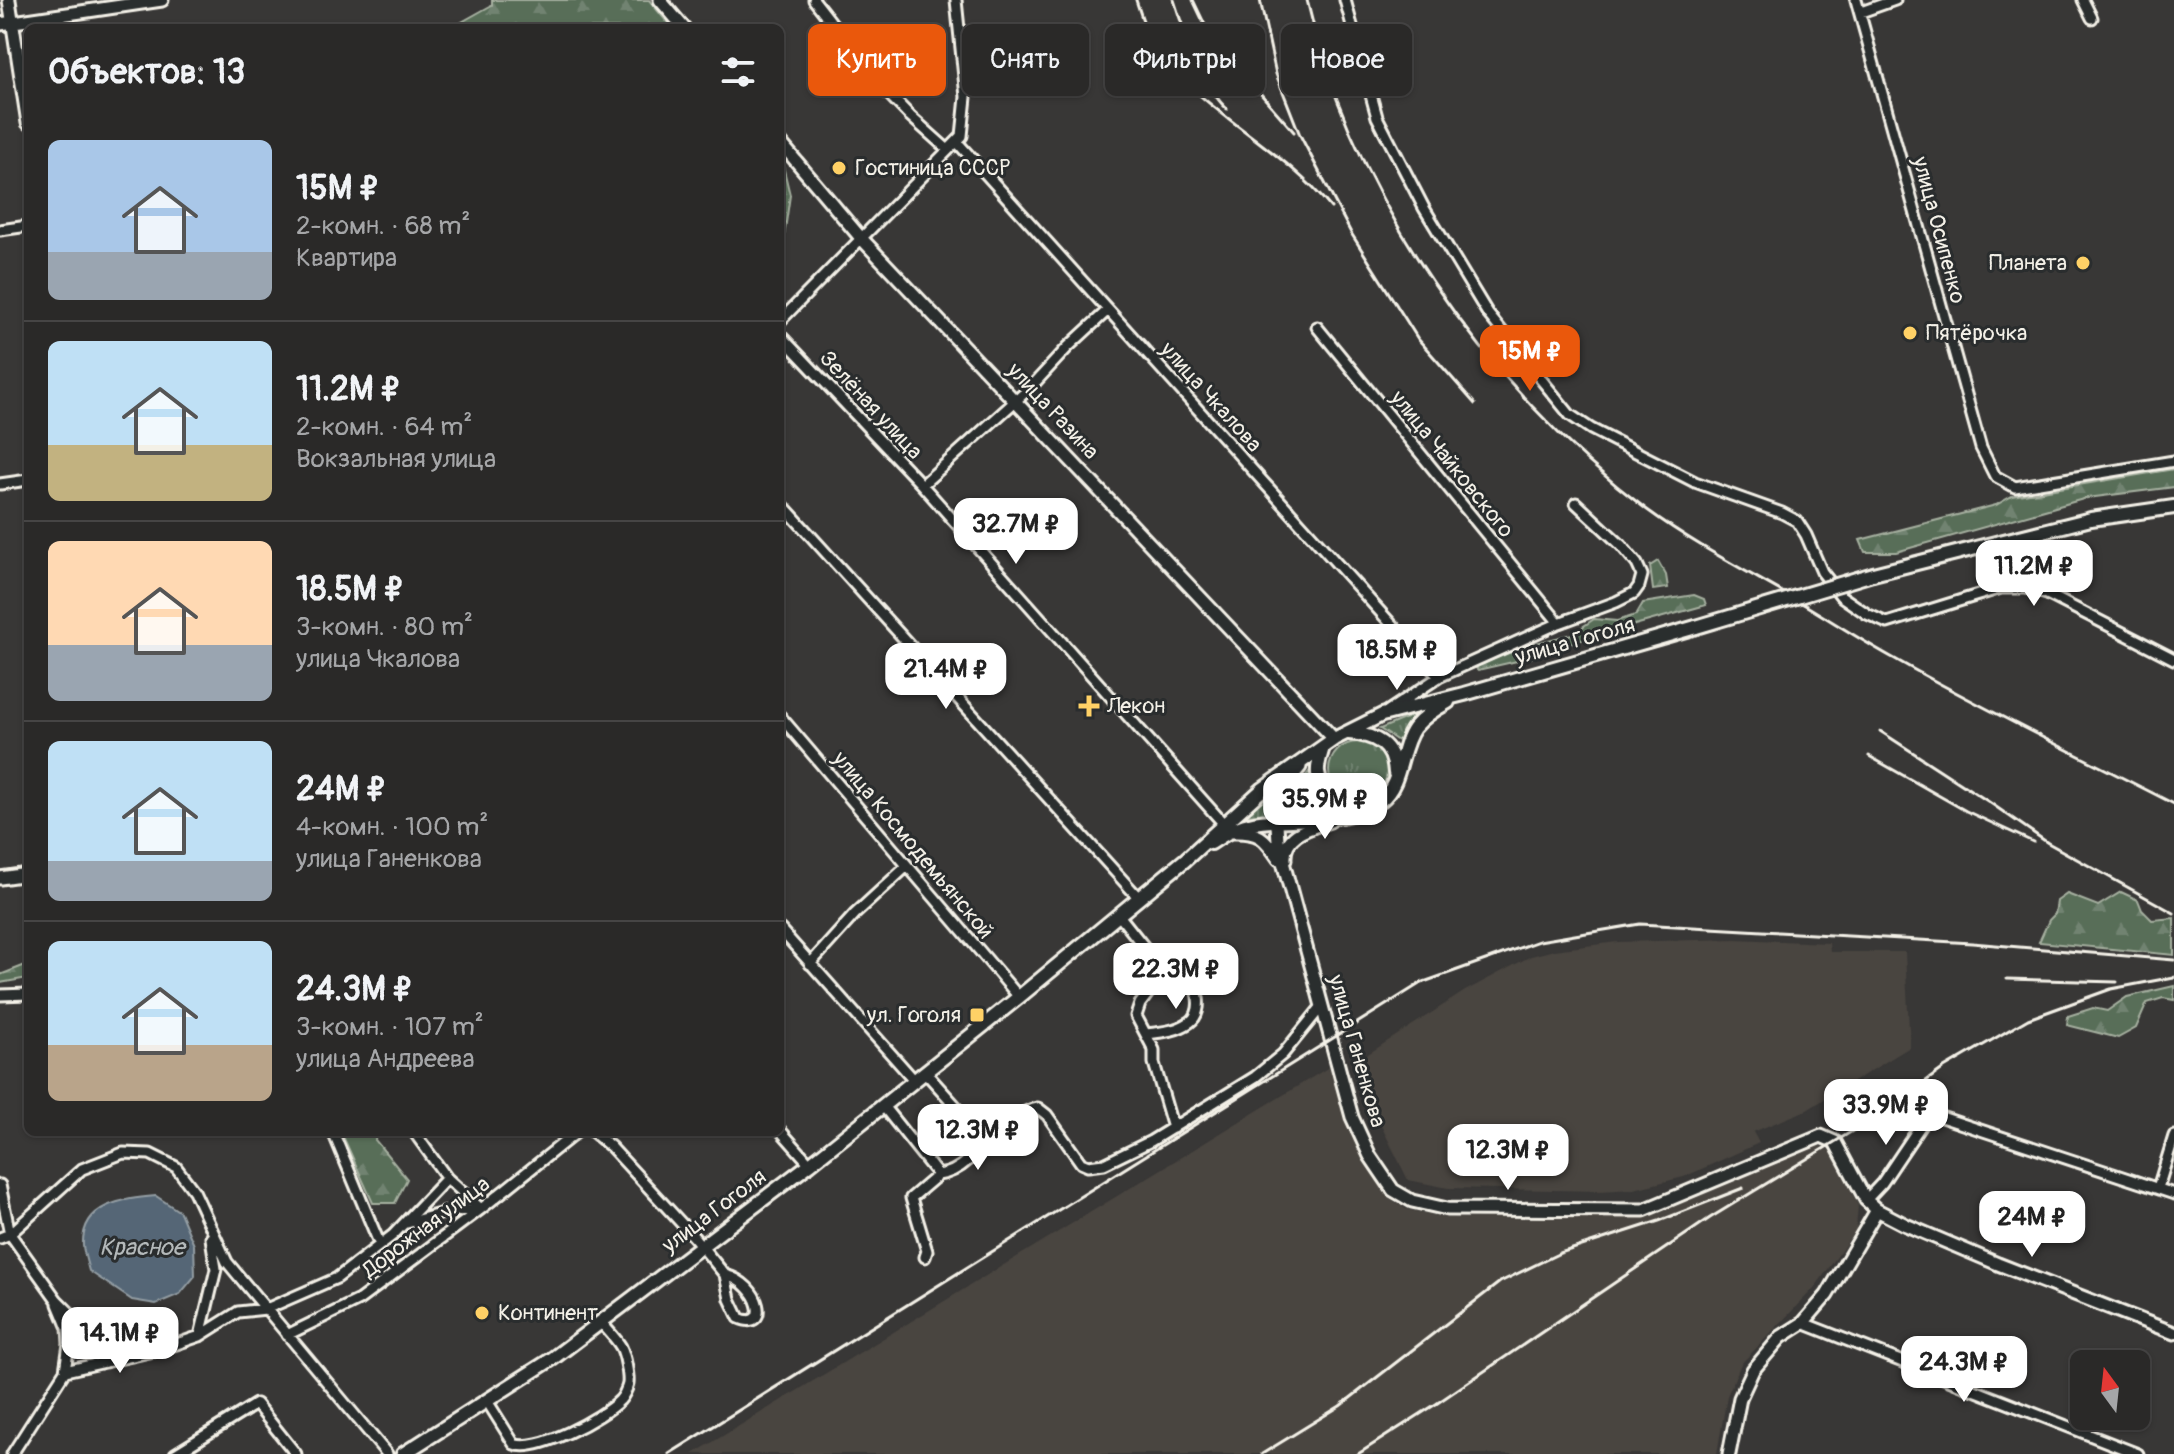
<!DOCTYPE html>
<html lang="ru">
<head>
<meta charset="utf-8">
<style>
	:root { --surface:#2a2928; --page:#363534; --text:#f1f3f6; --muted:#a5a6a8; --line:#464545; --accent:#ea580c }
	body { margin:0; font-family:Pangolin,sans-serif; background:var(--page); color:var(--text); height:100vh; display:flex; flex-direction:column; font-size:30px; white-space:nowrap }
	* { box-sizing:border-box; margin:0 }
	p { font-size:26px; color:var(--muted) }
	.icon { flex:none; width:44px; height:44px; fill:none; stroke:currentColor; stroke-width:2; stroke-linecap:round; stroke-linejoin:round }
	.map { position:relative; flex:1; overflow:hidden }
	.sheet { position:absolute; left:24px; top:24px; width:760px; height:1112px; display:flex; flex-direction:column; background:var(--surface); border-radius:12px; box-shadow:0 2px 6px #0004,0 0 0 2px var(--line) }
	.sheet>* { flex:none }
	.banner { position:absolute; left:808px; top:24px; width:760px; height:72px; display:flex; gap:16px }
	.needle { width:52px; rotate:345deg }
	.buttons { position:absolute; left:2070px; top:1350px; display:grid; gap:16px }
	.buttons a { display:grid; place-items:center; width:80px; height:80px; border-radius:12px; background:var(--surface); box-shadow:0 2px 6px #0004,0 0 0 2px var(--line); font-size:40px }
	.price { position:absolute; translate:-50% -68px; padding:0 18px; border-radius:16px; background:#fff; color:#222; font-size:26px; line-height:52px; filter:drop-shadow(0 2px 4px #0008) }
	.price::after { content:''; position:absolute; left:50%; top:48px; width:24px; height:18px; margin-left:-12px; background:inherit; clip-path:polygon(0 0,100% 0,50% 100%) }
	.price.current { background:var(--accent); color:#fff }
	ul { padding:0; list-style:none }
	li { display:flex; align-items:center; gap:24px; height:200px; padding:0 24px }
	li+li { border-top:2px solid var(--line) }
	li span { display:grid; place-items:center; flex:none; width:224px; height:160px; border-radius:12px; color:#555 }
	li>.icon { margin-inline-start:auto }
	span .icon { width:96px; height:96px; fill:#fffc; stroke-width:1 }
	li b { font-size:34px }
	h2 { display:flex; justify-content:space-between; align-items:center; height:96px; padding:0 24px; font-size:34px }
	.tag { padding:0 28px; border-radius:12px; background:var(--surface); box-shadow:0 2px 6px #0004,0 0 0 2px var(--line); font-size:28px; line-height:72px }
	.tag.current { background:var(--accent); color:#fff }
	.map>svg:first-child { display:block }
	.built { fill:#48443f }
	.grass { fill:url(#grass-tufts); stroke:#a6b0a0; stroke-width:2 }
	.forest { fill:url(#forest-firs); stroke:#a6b0a0; stroke-width:2 }
	.water { fill:#546676; stroke:#949ea4; stroke-width:2 }
	.lines { fill:none; stroke-linecap:round; stroke-linejoin:round }
	.minor-casing { stroke:#f4f1e8; stroke-width:15 }
	.tertiary-casing { stroke:#f4f1e8; stroke-width:17 }
	.secondary-casing { stroke:#f4f1e8; stroke-width:18 }
	.minor { stroke:#2a2d2e; stroke-width:9 }
	.tertiary { stroke:#2a2d2e; stroke-width:11 }
	.secondary { stroke:#2a2d2e; stroke-width:12 }
	.rail { stroke:#f4f1e8; stroke-width:3 }
	.secondary-bridge-casing { stroke:#f4f1e8; stroke-width:18; stroke-linecap:butt }
	.secondary-bridge { stroke:#2a2d2e; stroke-width:12 }
	.poi-dot { fill:#ffd166; stroke:#2a2d2e; stroke-width:3 }
	.labels { text-anchor:middle; dominant-baseline:central; stroke-width:6; stroke-linejoin:round; paint-order:stroke }
	.poi-label { font-size:22px; fill:#f4f1e8; stroke:#2a2d2e; text-anchor:start }
	.street-label { font-size:22px; fill:#f4f1e8; stroke:#2a2d2e }
	.water-label { font-size:24px; font-style:italic; fill:#b4b9ba; stroke:#2a2d2e }
</style>
</head>
<body>
<div class="map">
<svg width="2174" height="1454" viewBox="0 0 2174 1454">
	<defs>
		<pattern id="grass-tufts" width="24" height="20" patternUnits="userSpaceOnUse" patternTransform="scale(2)"><rect width="24" height="20" fill="#596e59"/><path d="M3 7l-1-3M5 7V3M7 7l1-3M15 17l-1-3M17 17v-4M19 17l1-3" fill="none" stroke="#718371"/></pattern>
		<pattern id="forest-firs" width="22" height="20" patternUnits="userSpaceOnUse" patternTransform="scale(2)"><rect width="22" height="20" fill="#596e59"/><path d="M5 1l3.5 6h-7zM16 11l3.5 6h-7z" fill="#718371"/></pattern>
	</defs>
	<rect width="100%" height="100%" fill="#383736"/>
	<filter id="ink" filterUnits="userSpaceOnUse"><feTurbulence type="fractalNoise" baseFrequency=".0125" numOctaves="2"/><feDisplacementMap in="SourceGraphic" scale="16" xChannelSelector="R" yChannelSelector="G"/><feConvolveMatrix kernelMatrix="1 2 1 2 8 2 1 2 1" color-interpolation-filters="sRGB"/></filter>
	<g filter="url(#ink)">
		<!-- built -->
		<path class="built" d="M1735,939L1829,943L1830,952H1905L1910,1047L1807,1110L1753,1132L1759,1143L1684,1177L1634,1189L1600,1191L1448,1188L1408,1180L1351,1065L1465,991L1531,956L1554,950L1617,942Z
			M1329,1067L1364,1162L1388,1197L1406,1209L1447,1218H1647L1816,1145L1832,1151L1858,1205L1856,1230L1816,1286L1741,1364L1727,1396L1717,1454H693Z"/>
		<!-- grass -->
		<path class="grass" d="M1421,712L1401,743L1380,729Z
			M1329 771a29 29 0 1 1 58 0a29 29 0 1 1-58 0Z
			M1309,772L1313,789L1309,795L1312,803H1321L1330,812L1288,815L1284,810L1290,795Z
			M1279,787L1271,806L1270,813L1244,815Z"/>
		<!-- forest -->
		<path class="forest" d="M492,0H649L672,28H451L492,5Z
			M780,153L790,195L780,265Z
			M2174,469V487L2087,498L1896,552H1865L1860,540L1996,505L2012,496Z
			M1658,561L1666,575L1668,588L1653,590L1650,566Z
			M1694,595L1704,599L1706,605L1549,649L1530,658L1478,670L1475,667L1525,646L1572,634L1594,619L1617,621L1636,615L1643,603Z
			M2121,892L2138,900L2142,910L2152,920L2174,918V955L2039,942L2049,920L2055,914L2057,901L2067,894L2098,906Z
			M28,964V978L0,983V975Z
			M2174,986V1000L2163,998L2147,1003L2136,1028L2118,1038L2067,1025L2068,1016L2093,1008L2107,1011L2127,997Z
			M341,1132H376L375,1140L407,1179L395,1203H373Z"/>
		<!-- water -->
		<path class="water" d="M156,1196L180,1212L194,1245L195,1276L180,1294L156,1304L132,1300L89,1271C87,1263 84,1254 83,1246C81,1203 124,1199 156,1196Z"/>
		<g class="lines">
			<!-- minor casing -->
			<g class="minor-casing">
				<path id="minor" d="M814,0L880,85L910,116L948,150
					M1345,0L1377,117L1424,208L1488,314L1570,415L1591,429L1695,482L1782,513L1797,521L1806,535L1822,572L1841,596L1867,614L1887,623L2001,588H2026L2047,594L2174,659
					M1856,0L1981,448L1995,476L2015,487L2174,461
					M2083,0L2092,18
					M1861,12L1895,0
					M957,142L1439,677
					M0,230L28,226
					M780,321L962,136L966,97L956,0
					M1317,327L1559,623
					M780,335L922,485L1223,823
					M0,484L28,480
					M922,485L1031,387L1068,347L1108,310
					M780,502L1138,897
					M1388,711L1439,677L1559,623L1616,602L1634,593L1639,586L1642,575L1637,564L1621,545L1576,503
					M780,716L1019,997
					M1118,914L1164,972L1140,1004L1136,1016L1154,1050V1063L1173,1128
					M780,929L915,1081
					M810,964L855,914L906,867
					M0,995L28,994
					M1147,1034C1163,1032 1177,1031 1190,1022C1205,1011 1198,982 1184,972C1180,970 1176,969 1172,968L1164,972
					M926,1073L979,1132C1001,1132 1017,1111 1038,1108L1047,1115L1081,1163L1088,1166L1104,1164L1151,1141L1255,1077L1283,1054L1322,1006
					M883,1106L938,1175L911,1198L927,1251L925,1257
					M780,1130L810,1164
					M333,1132L380,1245
					M414,1132L447,1178L481,1209
					M593,1132L611,1147L694,1237L725,1275L730,1299L739,1318C770,1332 762,1284 725,1275
					M938,1175C959,1173 981,1152 988,1132
					M0,1185L10,1234L57,1300L79,1322L137,1343L165,1348L200,1336L238,1312L266,1309L337,1278L393,1235L447,1178
					M2158,1188L2174,1136
					M1866,1200L1882,1183L1929,1113L2174,1194
					M407,1223L447,1212L477,1209
					M0,1238L10,1234L82,1169L123,1153L150,1154L176,1167L194,1191L227,1262L387,1454
					M1803,1323L2138,1454
					M287,1335L359,1300L481,1209L577,1132
					M200,1336L216,1269L211,1238
					M65,1371L163,1349
					M487,1401L514,1444C535,1454 603,1418 620,1400C623,1397 627,1389 628,1384C629,1375 625,1355 621,1347C616,1338 607,1330 601,1322
					M12,1454L65,1371L69,1344L68,1328L58,1304
					M175,1454L256,1404L296,1454"/>
			</g>
			<!-- tertiary casing -->
			<g class="tertiary-casing">
				<path id="tertiary" d="M9,0L28,123
					M660,0L684,28
					M0,24L162,0
					M780,142L860,237L1334,739
					M1300,767C1278,791 1273,819 1280,851L1352,1117L1370,1156L1393,1190L1412,1201L1447,1209L1644,1210L1821,1136L1835,1142L1866,1200L1877,1210L1906,1225L1998,1264L2174,1333
					M1232,832C1259,831 1264,837 1279,859
					M1285,860C1283,834 1309,828 1330,821
					M0,878L28,874
					M1729,1454L1740,1398L1753,1370L1781,1337L1803,1323L1827,1295L1877,1210"/>
			</g>
			<!-- secondary casing -->
			<g class="secondary-casing">
				<path id="secondary" d="M1873,574L2091,519L2174,507
					M1349,733C1375,735 1394,744 1395,773
					M1323,747C1321,755 1317,764 1318,773C1320,794 1340,808 1361,807
					M1211,843C1223,835 1235,827 1249,824C1288,815 1348,827 1381,800C1402,784 1399,749 1414,728C1423,717 1435,709 1448,702
					M403,1454L552,1359L810,1164L1019,997L1185,860L1263,789L1334,739L1382,715L1464,694L1696,627"/>
			</g>
			<!-- minor -->
			<use href="#minor" class="minor"/>
			<!-- tertiary -->
			<use href="#tertiary" class="tertiary"/>
			<!-- secondary -->
			<use href="#secondary" class="secondary"/>
			<!-- rail -->
			<path class="rail" d="M1136,0C1142,18 1147,36 1158,51C1206,115 1282,147 1331,208
				M1174,0C1184,32 1202,86 1227,109
				M1193,0L1204,23L1219,46L1294,132
				M1260,0L1276,74L1300,135L1351,233L1418,339L1475,404
				M1307,0C1351,195 1487,389 1646,509C1696,546 1752,574 1805,605C1835,623 1864,642 1895,659C1986,711 2081,756 2174,804
				M1880,731L1989,802L2048,843L2174,913
				M1869,756L1966,811L2033,842
				M2007,979L2117,982
				M669,1454L1421,983L1539,941L1640,924L1972,943L2174,960
				M1262,1454L1340,1406L1500,1282L1560,1253L1659,1221L1743,1188
				M1358,1454L1436,1404L1710,1218L1882,1113L1944,1068L2028,1019L2111,989L2174,977"/>
			<!-- secondary-bridge casing -->
			<g class="secondary-bridge-casing">
				<path id="secondary-bridge" d="M1696,627L1873,574"/>
			</g>
			<!-- secondary-bridge -->
			<use href="#secondary-bridge" class="secondary-bridge"/>
		</g>
	</g>
	<!-- markers -->
	<g class="poi-dot">
		<circle cx="839" cy="168" r="8"/>
		<circle cx="2083" cy="263" r="8"/>
		<circle cx="1910" cy="333" r="8"/>
		<path d="M1085 694h8v8h8v8h-8v8h-8v-8h-8v-8h8z"/>
		<rect x="969" y="1007" width="16" height="16" rx="4"/>
		<circle cx="482" cy="1313" r="8"/>
	</g>
	<g class="labels">
		<!-- poi labels -->
		<g class="poi-label">
			<text x="855" y="168">Гостиница СССР</text>
			<text x="2067" y="263" text-anchor="end">Планета</text>
			<text x="1926" y="333">Пятёрочка</text>
			<text x="1107" y="706">Лекон</text>
			<text x="961" y="1015" text-anchor="end">ул. Гоголя</text>
			<text x="498" y="1313">Континент</text>
		</g>
		<!-- street labels -->
		<g class="street-label">
			<text transform="translate(1939 230) rotate(75)">улица Осипенко</text>
			<text transform="translate(1211 397) rotate(48)">улица Чкалова</text>
			<text transform="translate(871 405) rotate(47)">Зелёная улица</text>
			<text transform="translate(1053 411) rotate(47)">улица Разина</text>
			<text transform="translate(1452 464) rotate(51)">улица Чайковского</text>
			<text transform="translate(1575 641) rotate(-16)">улица Гоголя</text>
			<text transform="translate(913 845) rotate(50)">улица Космодемьянской</text>
			<text transform="translate(1357 1051) rotate(74)">улица Ганенкова</text>
			<text transform="translate(714 1211) rotate(-37)">улица Гоголя</text>
			<text transform="translate(426 1227) rotate(-37)">Дорожная улица</text>
		</g>
		<!-- water labels -->
		<g class="water-label">
			<text x="142" y="1247">Красное</text>
		</g>
	</g>
</svg>
<div class="buttons">
<a><svg class="needle" viewBox="-14 -14 28 28"><path d="M0-13l5 13h-10z" fill="#e53935"/><path d="M0 13l5-13h-10z" fill="#a5a6a8"/></svg></a>
</div>
<b class="price current" style="left:1530px;top:393px">15M ₽</b>
<b class="price" style="left:1016px;top:566px">32.7M ₽</b>
<b class="price" style="left:2034px;top:608px">11.2M ₽</b>
<b class="price" style="left:1397px;top:692px">18.5M ₽</b>
<b class="price" style="left:946px;top:711px">21.4M ₽</b>
<b class="price" style="left:1325px;top:841px">35.9M ₽</b>
<b class="price" style="left:1176px;top:1011px">22.3M ₽</b>
<b class="price" style="left:1886px;top:1147px">33.9M ₽</b>
<b class="price" style="left:978px;top:1172px">12.3M ₽</b>
<b class="price" style="left:1508px;top:1192px">12.3M ₽</b>
<b class="price" style="left:2032px;top:1259px">24M ₽</b>
<b class="price" style="left:120px;top:1375px">14.1M ₽</b>
<b class="price" style="left:1964px;top:1404px">24.3M ₽</b>
<div class="banner">
<a class="tag current">Купить</a>
<a class="tag">Снять</a>
<a class="tag">Фильтры</a>
<a class="tag">Новое</a>
</div>
<section class="sheet">
<h2>Объектов: 13<svg class="icon" aria-label="filters" viewBox="0 0 24 24"><path d="M4 7h16M4 17h16"/><circle cx="9" cy="7" r="2"/><circle cx="15" cy="17" r="2"/></svg></h2>
<ul>
<li><span style="background:linear-gradient(#a9c7e8 70%,#9aa5b1 0)"><svg class="icon" aria-label="home" viewBox="0 0 24 24"><path d="M3 11l9-7 9 7M6 9v11h12V9"/></svg></span><div><b>15M ₽</b><p>2-комн. · 68 m²</p><p>Квартира</p></div></li>
<li><span style="background:linear-gradient(#bfe0f5 65%,#c2b280 0)"><svg class="icon" aria-label="home" viewBox="0 0 24 24"><path d="M3 11l9-7 9 7M6 9v11h12V9"/></svg></span><div><b>11.2M ₽</b><p>2-комн. · 64 m²</p><p>Вокзальная улица</p></div></li>
<li><span style="background:linear-gradient(#ffd9b3 65%,#9aa5b1 0)"><svg class="icon" aria-label="home" viewBox="0 0 24 24"><path d="M3 11l9-7 9 7M6 9v11h12V9"/></svg></span><div><b>18.5M ₽</b><p>3-комн. · 80 m²</p><p>улица Чкалова</p></div></li>
<li><span style="background:linear-gradient(#bfe0f5 75%,#9aa5b1 0)"><svg class="icon" aria-label="home" viewBox="0 0 24 24"><path d="M3 11l9-7 9 7M6 9v11h12V9"/></svg></span><div><b>24M ₽</b><p>4-комн. · 100 m²</p><p>улица Ганенкова</p></div></li>
<li><span style="background:linear-gradient(#bfe0f5 65%,#b9a48a 0)"><svg class="icon" aria-label="home" viewBox="0 0 24 24"><path d="M3 11l9-7 9 7M6 9v11h12V9"/></svg></span><div><b>24.3M ₽</b><p>3-комн. · 107 m²</p><p>улица Андреева</p></div></li>
</ul>
</section>
</div>
</body>
</html>
